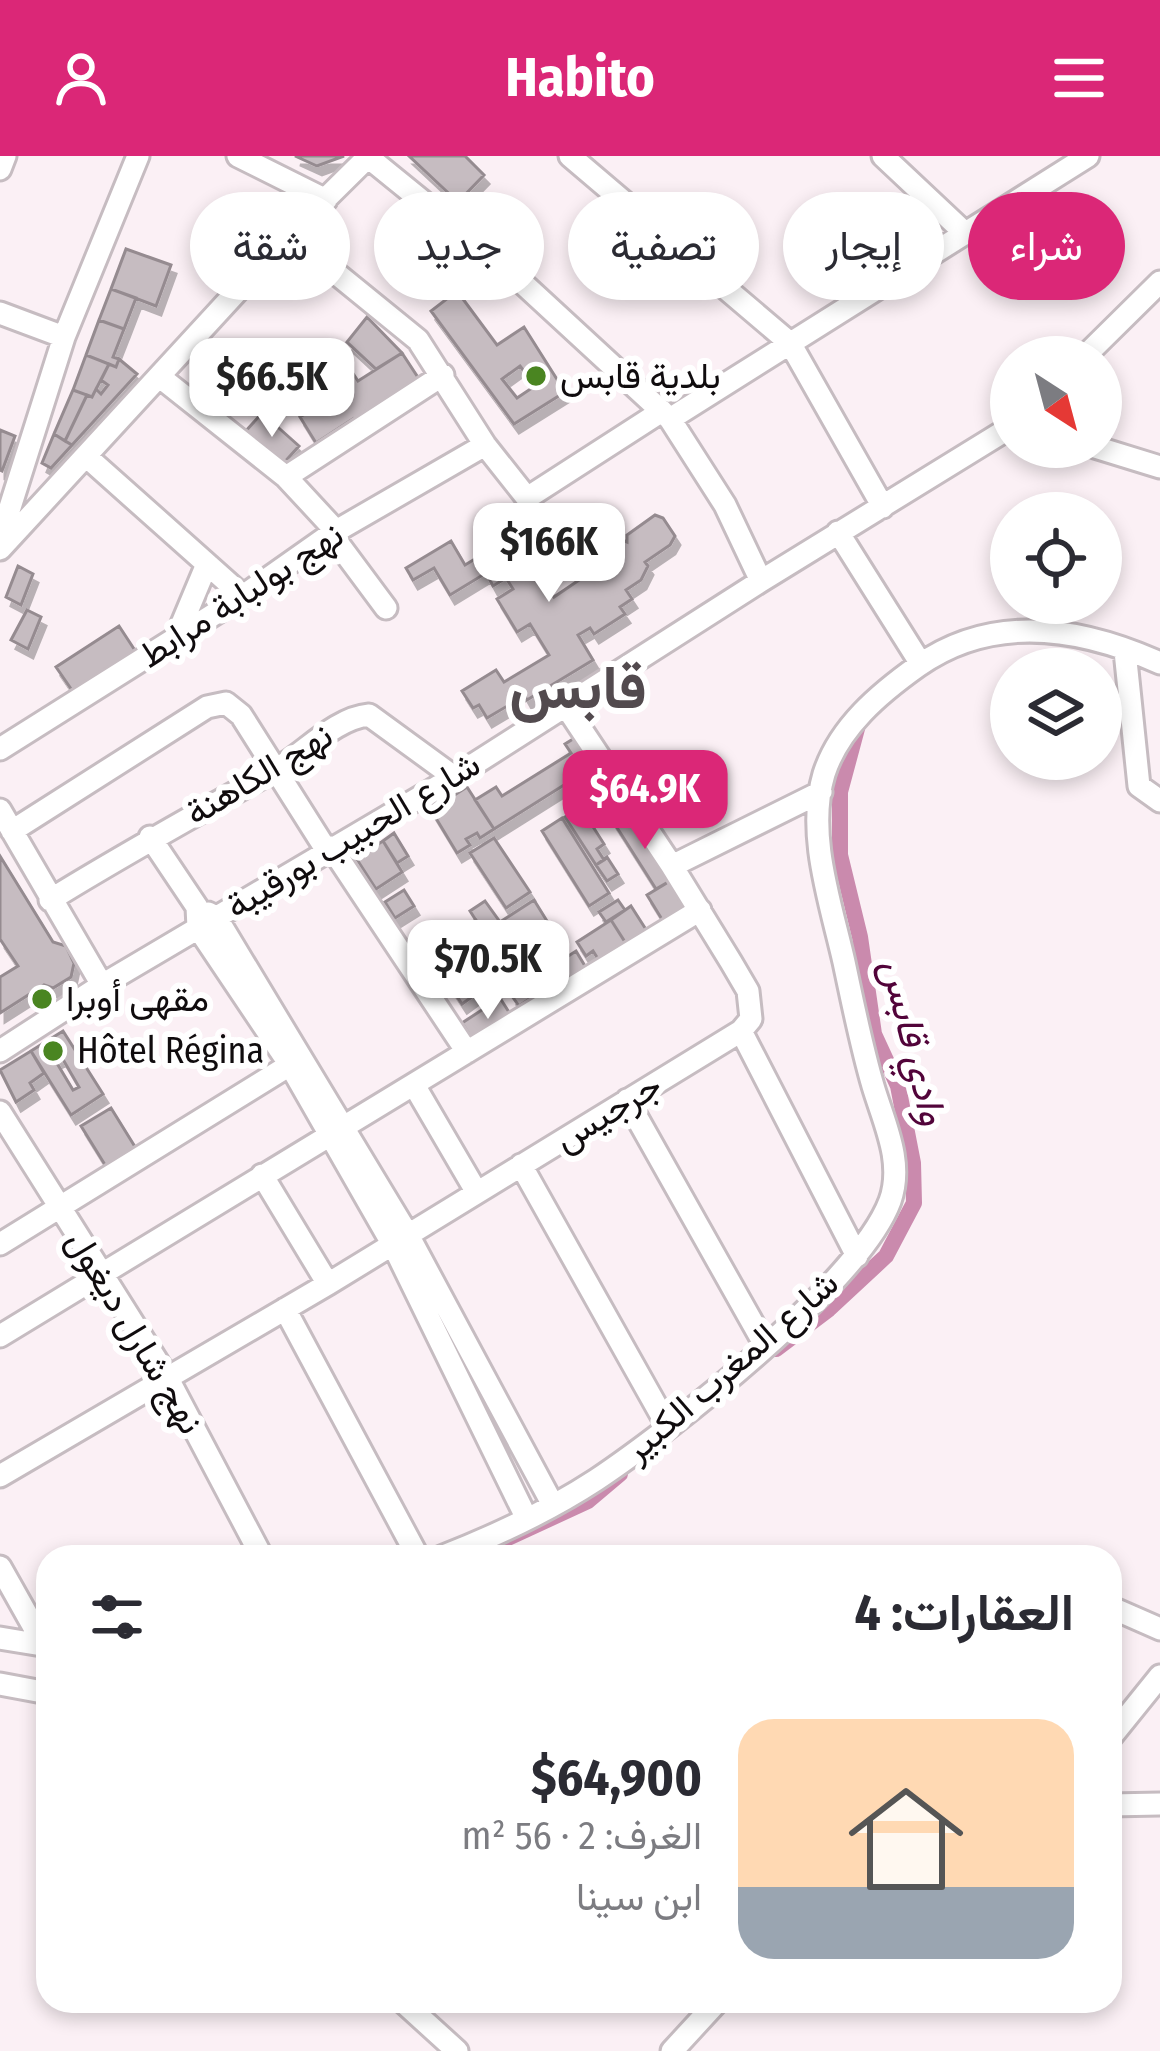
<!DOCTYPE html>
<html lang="ar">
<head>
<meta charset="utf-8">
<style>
	:root { --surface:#fff; --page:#f2f2f3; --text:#2b2b33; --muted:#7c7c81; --accent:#db2777 }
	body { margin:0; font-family:"Fira Sans Condensed",Vazirmatn,sans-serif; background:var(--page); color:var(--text); direction:rtl; height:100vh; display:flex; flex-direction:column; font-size:45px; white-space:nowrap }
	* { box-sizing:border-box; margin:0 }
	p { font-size:39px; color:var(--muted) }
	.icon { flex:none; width:66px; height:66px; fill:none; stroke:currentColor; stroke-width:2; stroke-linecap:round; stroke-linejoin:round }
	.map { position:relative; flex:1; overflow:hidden; direction:ltr }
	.details { position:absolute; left:36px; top:1389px; width:1086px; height:468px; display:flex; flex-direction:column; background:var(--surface); border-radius:36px; box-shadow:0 6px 18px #0003; direction:rtl }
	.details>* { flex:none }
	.banner { position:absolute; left:36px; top:36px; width:1089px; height:108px; direction:rtl; display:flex; gap:24px }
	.needle { width:78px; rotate:144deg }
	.controls { position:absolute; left:990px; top:180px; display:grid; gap:24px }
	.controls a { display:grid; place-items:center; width:132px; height:132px; border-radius:50%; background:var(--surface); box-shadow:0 6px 18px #0003; font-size:60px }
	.price { position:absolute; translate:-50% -102px; padding:0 27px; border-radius:24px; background:#fff; color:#222; font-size:39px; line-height:78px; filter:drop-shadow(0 3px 6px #0008) }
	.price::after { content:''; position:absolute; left:50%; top:72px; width:36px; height:27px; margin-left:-18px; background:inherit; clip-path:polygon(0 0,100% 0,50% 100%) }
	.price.active { background:var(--accent); color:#fff }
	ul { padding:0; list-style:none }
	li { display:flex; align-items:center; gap:36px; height:300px; padding:0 48px }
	li span { display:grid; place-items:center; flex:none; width:336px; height:240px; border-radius:36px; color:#555 }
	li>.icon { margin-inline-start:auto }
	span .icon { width:144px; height:144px; fill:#fffc; stroke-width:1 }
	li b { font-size:51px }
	h2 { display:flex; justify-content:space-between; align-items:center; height:144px; padding:0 48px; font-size:51px }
	.tag { padding:0 42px; border-radius:54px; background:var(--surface); box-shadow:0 6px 18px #0003; font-size:42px; line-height:108px }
	.tag.active { background:var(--accent); color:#fff }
	header { display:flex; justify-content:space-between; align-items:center; height:156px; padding:0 48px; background:var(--accent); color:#fff; font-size:54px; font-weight:700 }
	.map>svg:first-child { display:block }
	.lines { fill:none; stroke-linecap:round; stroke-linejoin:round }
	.canal { stroke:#ca8aad; stroke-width:16 }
	.building { fill:#c6bcc1; stroke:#958b90; stroke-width:3; fill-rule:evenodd; filter:url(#shadow) }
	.minor-casing { stroke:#c6bcc1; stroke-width:27 }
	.minor { stroke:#fff; stroke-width:21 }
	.poi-dot { fill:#4a8521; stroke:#fff; stroke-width:4.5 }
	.labels { text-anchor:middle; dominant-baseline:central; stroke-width:12; stroke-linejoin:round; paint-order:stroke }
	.poi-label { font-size:36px; fill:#100c0e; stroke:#fff; text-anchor:start }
	.street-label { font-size:36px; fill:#100c0e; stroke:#fff }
	.water-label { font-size:39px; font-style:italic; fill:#52043a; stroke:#fff }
	.town-label { font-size:60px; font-weight:bold; fill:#524a4e; stroke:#fff }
</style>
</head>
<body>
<header><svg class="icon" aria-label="menu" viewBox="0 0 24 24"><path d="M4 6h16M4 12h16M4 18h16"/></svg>Habito<svg class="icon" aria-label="person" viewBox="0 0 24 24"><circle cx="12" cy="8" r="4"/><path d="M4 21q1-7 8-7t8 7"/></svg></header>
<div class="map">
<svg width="1160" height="1895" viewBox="0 0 1160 1895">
	<defs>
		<filter id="shadow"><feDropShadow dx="5" dy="9" stdDeviation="0" flood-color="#0004"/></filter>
	</defs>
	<rect width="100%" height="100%" fill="#fbf0f5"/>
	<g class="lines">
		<!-- canal -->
		<path class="canal" d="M776,1193L829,1153L886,1100L914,1047L913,1007L898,930L874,878L860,781L840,699V636L858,569
			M497,1387L588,1345L620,1318"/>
	</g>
	<!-- building -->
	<path class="building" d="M295,0H344L317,10Z
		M409,0H465L484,19L458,46Z
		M126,93L171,109L156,150L111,133Z
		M111,133L136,142L124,173L99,164Z
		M457,135L497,189L524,171L565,236L514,268L431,155ZM520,210L535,230L517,242L502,223Z
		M367,161L402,197L376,213L347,186Z
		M99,164L124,173L113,201L119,203L116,211L86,199Z
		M402,197L419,223L356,269L353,263L316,287L300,261L332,241L326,232L352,216L358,225Z
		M86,199L109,208L92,241L73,234Z
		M119,203L137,218L72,289L65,285L87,239L92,241L96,233L101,238L108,229L101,224L109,208L116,211Z
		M73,234L87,239L65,285L54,278Z
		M262,257L299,290L281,310L244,277Z
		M0,274L15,280L2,315L0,314Z
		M54,278L72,289L51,312L42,307Z
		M655,359L663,362L675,380L670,389L645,406L648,410L641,424L626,434L632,443L620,451L625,458L594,478L590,472L578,479L593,504L527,544L522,535L511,541L514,546L487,562L479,549L473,552L462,535L496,514L504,526L549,499L530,468L517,476L497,443L513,433L506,422L493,430L486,417L450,439L434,412L413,424L406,412L451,385L465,409L516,378L554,441L616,399L611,395L617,382L627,386V379Z
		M18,410L33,418L21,449L6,441Z
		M27,454L41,461L28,493L11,484Z
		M119,470L138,499L76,540L56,511Z
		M581,578L599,607L494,673L475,644L496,631L502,640L571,597L565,588Z
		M467,631L494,673L480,682L477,677L466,683L470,689L457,697L431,654Z
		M621,637L634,658L616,670L602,648Z
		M581,652L604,688L597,693L604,704L596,709L565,661Z
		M634,658L675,722L656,733L616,670Z
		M562,662L609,737L589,750L542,675Z
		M394,677L408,700L397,707L383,685Z
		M494,682L530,736L506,752L470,697Z
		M383,685L402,716L376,733L356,702Z
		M0,700L53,786L66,790L74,807L71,821L53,832L44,829L0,857V821L18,810L0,783Z
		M607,701L618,718L607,725L596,709Z
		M675,722L686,750L663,765L647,739Z
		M404,734L414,750L395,762L385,746Z
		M534,744L547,765L523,781L514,767L504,773L500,766Z
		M618,744L625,754L606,766L599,756Z
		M485,745L500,766L484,777L470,755Z
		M631,750L647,775L627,789L611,764Z
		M476,764L487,781L444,809L433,792Z
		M611,764L627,789L600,806L593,795L586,800L577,786Z
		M576,795L588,815L552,839L539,819Z
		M457,801L480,835L462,848L439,813Z
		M534,812L547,831L519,850L512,840L518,837L511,826Z
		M500,842L514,864L476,889L462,867Z
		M63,875L103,938L71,959L31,895ZM61,900L79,931L73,934L55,904Z
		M31,895L44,917L30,927L34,934L16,946L0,914Z
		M111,952L137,994L107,1012L81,970Z"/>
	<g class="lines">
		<!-- minor casing -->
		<g class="minor-casing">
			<path id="minor" d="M238,0L326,44
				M570,0L790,187L883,351
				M883,0L966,78
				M368,1L517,122L670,263L725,349L761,425
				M0,13L5,0
				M289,79L418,184L485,289L527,342L662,255
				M0,157L64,181
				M1084,201L1160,126
				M160,221L286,321L337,376
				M670,263L1088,0
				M1095,291L1160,311
				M87,301L243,440
				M286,321L443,219
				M838,376L921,508
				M331,378L386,452
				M0,383L64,181L138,0
				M0,393L289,79L369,0
				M181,480V470L207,408
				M1125,495L1139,630L1160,645
				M0,593L243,440L331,378L485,289
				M0,654L102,829
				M12,675L207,551L226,547L241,559L327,695
				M150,681L197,751L198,772L290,909L393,1089L527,1363
				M331,691L467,896
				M672,710L821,636
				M50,744C124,698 199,657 275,614C304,598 335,562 369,559L454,621
				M208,757L216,761L408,1079L553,1349
				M741,875L857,1100
				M0,895L102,829L454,621L761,425L1011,271
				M414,929L476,1035
				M627,944L765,1189
				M0,956L167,1221L262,1401
				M521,1009L668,1271
				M262,1019L328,1128
				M0,1088L301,902
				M285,1153L418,1401
				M0,1180L700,754
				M0,1320L328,1128L741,875L751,863L748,835L731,806L672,710L565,549
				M441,1401C495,1380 547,1356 596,1324C671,1274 860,1126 890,1045C904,1006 884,967 873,930C861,889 853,848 844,806C831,748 806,678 824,618C839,571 880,537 918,510C993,457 1080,471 1160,507
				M0,1411L44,1489
				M1110,1451L1160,1473
				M0,1482L48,1490
				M0,1528L48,1537
				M1110,1582L1160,1520
				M1110,1649L1160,1648
				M402,1845L457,1895
				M672,1895L718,1845"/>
		</g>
		<!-- minor -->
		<use href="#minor" class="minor"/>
	</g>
	<!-- markers -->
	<g class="poi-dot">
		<circle cx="536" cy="220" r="12"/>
		<circle cx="42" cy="843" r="12"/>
		<circle cx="53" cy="895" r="12"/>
	</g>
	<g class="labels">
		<!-- poi labels -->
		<g class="poi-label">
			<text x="560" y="220">بلدية قابس</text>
			<text x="66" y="843">مقهى أوبرا</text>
			<text x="77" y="895">Hôtel Régina</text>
		</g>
		<!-- street labels -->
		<g class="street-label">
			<text transform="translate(241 439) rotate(-33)">نهج بولبابة مرابط</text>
			<text transform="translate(259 618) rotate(-31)">نهج الكاهنة</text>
			<text transform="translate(353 679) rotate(-31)">شارع الحبيب بورقيبة</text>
			<text transform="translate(608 956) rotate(-31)">جرجيس</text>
			<text transform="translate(135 1176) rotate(59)">نهج شارل ديغول</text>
			<text transform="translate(731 1210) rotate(-41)">شارع المغرب الكبير</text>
		</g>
		<!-- water labels -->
		<g class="water-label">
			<text transform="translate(914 886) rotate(76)">وادي قابس</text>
		</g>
		<!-- town labels -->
		<g class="town-label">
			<text x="578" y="532">قابس</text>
		</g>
	</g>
</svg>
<div class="controls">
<a><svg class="needle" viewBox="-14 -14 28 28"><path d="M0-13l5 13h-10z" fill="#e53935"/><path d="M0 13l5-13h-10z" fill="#7c7c81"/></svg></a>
<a><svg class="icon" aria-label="locate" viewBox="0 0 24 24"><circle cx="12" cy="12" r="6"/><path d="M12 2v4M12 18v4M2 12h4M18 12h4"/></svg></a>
<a><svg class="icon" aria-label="layers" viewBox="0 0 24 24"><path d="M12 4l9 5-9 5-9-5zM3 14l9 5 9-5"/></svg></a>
</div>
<b class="price" style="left:272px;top:284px">$66.5K</b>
<b class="price" style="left:549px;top:449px">$166K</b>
<b class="price active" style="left:645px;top:696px">$64.9K</b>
<b class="price" style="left:488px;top:866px">$70.5K</b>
<div class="banner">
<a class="tag active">شراء</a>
<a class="tag">إيجار</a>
<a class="tag">تصفية</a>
<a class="tag">جديد</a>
<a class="tag">شقة</a>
</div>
<section class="details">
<h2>العقارات: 4<svg class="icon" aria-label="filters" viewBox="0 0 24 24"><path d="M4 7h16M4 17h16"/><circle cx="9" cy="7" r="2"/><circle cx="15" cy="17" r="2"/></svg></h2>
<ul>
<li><span style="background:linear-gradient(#ffd9b3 70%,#9aa5b1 0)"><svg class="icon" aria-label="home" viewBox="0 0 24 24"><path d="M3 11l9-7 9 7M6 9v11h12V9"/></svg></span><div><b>$64,900</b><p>الغرف: 2 · 56 m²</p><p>ابن سينا</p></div></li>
</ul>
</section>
</div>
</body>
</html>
